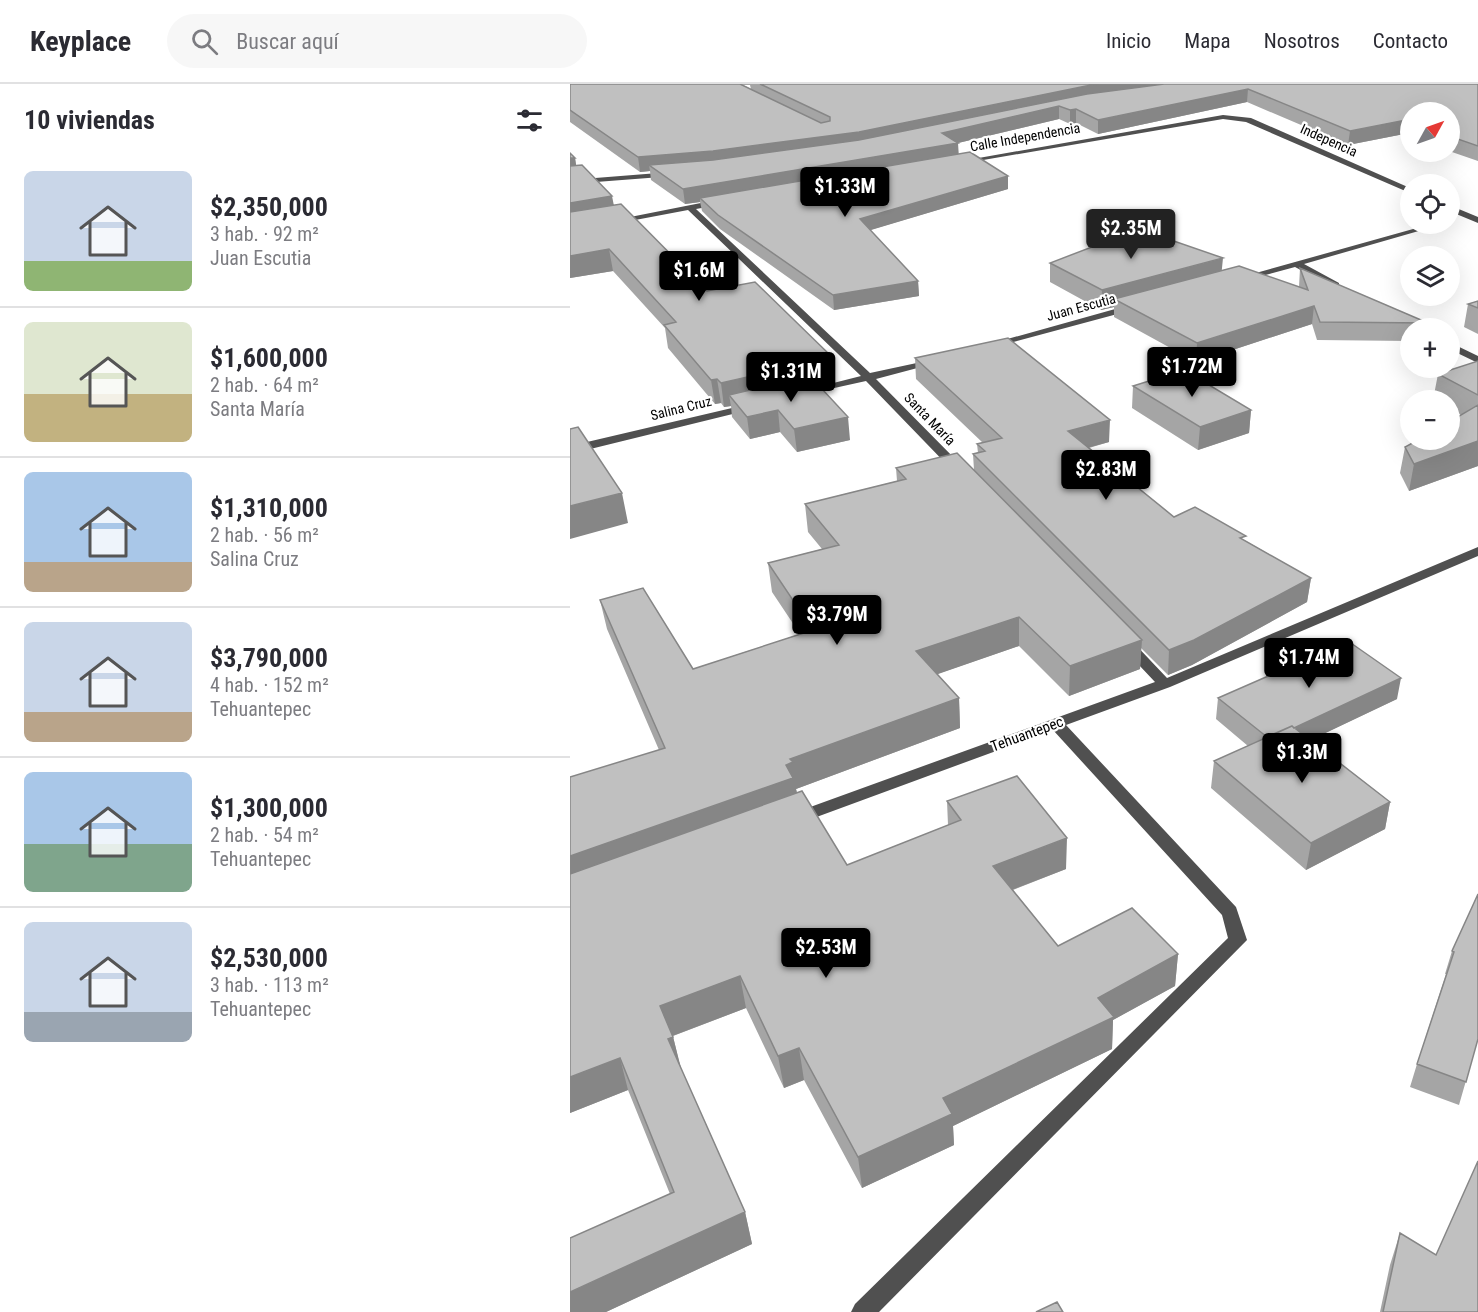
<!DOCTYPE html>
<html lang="es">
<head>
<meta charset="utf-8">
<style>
	:root { --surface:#fff; --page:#f7f7f7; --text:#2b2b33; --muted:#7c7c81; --line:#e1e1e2; --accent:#000 }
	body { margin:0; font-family:"Roboto Condensed",sans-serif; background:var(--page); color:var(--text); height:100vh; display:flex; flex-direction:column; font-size:22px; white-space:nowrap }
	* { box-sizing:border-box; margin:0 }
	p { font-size:20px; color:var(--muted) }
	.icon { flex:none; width:33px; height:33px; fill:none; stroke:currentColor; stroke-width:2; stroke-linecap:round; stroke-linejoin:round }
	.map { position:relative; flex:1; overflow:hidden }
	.sheet { display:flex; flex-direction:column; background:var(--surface); width:570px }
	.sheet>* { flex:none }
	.needle { width:39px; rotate:50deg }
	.buttons { position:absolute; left:830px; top:18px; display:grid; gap:12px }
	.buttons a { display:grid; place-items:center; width:60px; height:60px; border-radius:50%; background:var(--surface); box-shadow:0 6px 24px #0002; font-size:30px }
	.price { position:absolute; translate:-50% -51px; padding:0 14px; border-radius:6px; background:var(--accent); color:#fff; font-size:20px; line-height:39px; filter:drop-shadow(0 2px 3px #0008) }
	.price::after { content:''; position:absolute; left:50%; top:36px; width:18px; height:14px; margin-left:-9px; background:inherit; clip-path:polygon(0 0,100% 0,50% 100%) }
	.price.current { background:#222; color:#fff }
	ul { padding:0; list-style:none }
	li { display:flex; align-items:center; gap:18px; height:150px; padding:0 24px }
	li+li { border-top:2px solid var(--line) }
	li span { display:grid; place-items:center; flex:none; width:168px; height:120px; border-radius:9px; color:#555 }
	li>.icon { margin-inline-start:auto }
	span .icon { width:72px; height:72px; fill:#fffc; stroke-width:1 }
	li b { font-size:26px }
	h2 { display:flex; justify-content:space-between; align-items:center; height:72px; padding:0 24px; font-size:26px }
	header { display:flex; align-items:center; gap:36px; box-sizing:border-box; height:84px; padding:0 30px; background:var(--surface); border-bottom:2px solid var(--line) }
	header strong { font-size:28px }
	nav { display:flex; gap:33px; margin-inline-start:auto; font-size:21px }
	.search { width:420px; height:54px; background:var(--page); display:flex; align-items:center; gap:15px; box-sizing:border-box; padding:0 21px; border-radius:33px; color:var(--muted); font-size:22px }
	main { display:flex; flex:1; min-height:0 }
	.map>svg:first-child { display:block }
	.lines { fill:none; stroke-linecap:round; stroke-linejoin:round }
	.minor { fill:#505050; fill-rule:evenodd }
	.wall { fill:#a5a5a5; fill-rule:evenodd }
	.shaded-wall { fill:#868686 }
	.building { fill:#c0c0c0; stroke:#868686; stroke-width:1.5 }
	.labels { text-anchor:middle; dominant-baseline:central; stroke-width:4.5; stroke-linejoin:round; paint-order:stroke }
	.far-street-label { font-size:14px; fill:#000; stroke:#fff }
	.street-label { font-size:15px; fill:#000; stroke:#fff }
</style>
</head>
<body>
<header>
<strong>Keyplace</strong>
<div class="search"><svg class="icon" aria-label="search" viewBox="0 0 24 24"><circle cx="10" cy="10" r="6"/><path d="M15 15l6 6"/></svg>Buscar aquí</div>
<nav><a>Inicio</a><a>Mapa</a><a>Nosotros</a><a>Contacto</a></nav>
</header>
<main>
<section class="sheet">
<h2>10 viviendas<svg class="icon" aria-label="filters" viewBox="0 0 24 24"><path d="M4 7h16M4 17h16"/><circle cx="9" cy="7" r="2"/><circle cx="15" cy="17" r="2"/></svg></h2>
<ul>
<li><span style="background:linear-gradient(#c9d6e8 75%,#8fb573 0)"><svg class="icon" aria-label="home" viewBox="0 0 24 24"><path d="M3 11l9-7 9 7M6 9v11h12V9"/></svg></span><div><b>$2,350,000</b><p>3 hab. · 92 m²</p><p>Juan Escutia</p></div></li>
<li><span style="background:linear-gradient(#dfe7d0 60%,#c2b280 0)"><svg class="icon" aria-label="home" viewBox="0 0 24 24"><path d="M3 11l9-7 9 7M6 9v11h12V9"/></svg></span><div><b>$1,600,000</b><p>2 hab. · 64 m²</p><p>Santa María</p></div></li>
<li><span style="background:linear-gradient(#a9c7e8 75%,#b9a48a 0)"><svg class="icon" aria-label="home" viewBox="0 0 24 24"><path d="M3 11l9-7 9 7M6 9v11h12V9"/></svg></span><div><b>$1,310,000</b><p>2 hab. · 56 m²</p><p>Salina Cruz</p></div></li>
<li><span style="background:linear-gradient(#c9d6e8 75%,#b9a48a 0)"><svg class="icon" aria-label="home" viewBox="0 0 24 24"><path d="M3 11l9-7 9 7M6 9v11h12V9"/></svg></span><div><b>$3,790,000</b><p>4 hab. · 152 m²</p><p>Tehuantepec</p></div></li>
<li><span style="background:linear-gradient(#a9c7e8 60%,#7fa58c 0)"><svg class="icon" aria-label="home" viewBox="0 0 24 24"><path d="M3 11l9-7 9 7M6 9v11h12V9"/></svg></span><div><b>$1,300,000</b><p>2 hab. · 54 m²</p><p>Tehuantepec</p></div></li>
<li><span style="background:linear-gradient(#c9d6e8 75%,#9aa5b1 0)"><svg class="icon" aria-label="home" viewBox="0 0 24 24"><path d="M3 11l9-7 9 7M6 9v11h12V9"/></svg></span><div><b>$2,530,000</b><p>3 hab. · 113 m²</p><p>Tehuantepec</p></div></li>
</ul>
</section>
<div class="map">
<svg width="908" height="1228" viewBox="0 0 908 1228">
	<rect width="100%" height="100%" fill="#fff"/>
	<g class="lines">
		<!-- minor -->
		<path class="minor" d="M653,31L681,34L840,104V109L676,38L653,35L390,80L386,78Z
			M101,88L105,90L104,92L0,100V96Z
			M151,115L154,116V120L126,125L300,289L370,274V278L306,295L392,382V388H384L296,297L228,312V308L291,292L118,126L44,140L40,137Z
			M879,121L908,133V139L879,127Z
			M861,140H873L734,180L769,199V203H763L725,183L673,197L668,194Z
			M563,220L566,221V225L421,264L416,261Z
			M879,258L908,272V279L879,265Z
			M179,320L183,321V325L0,370V362Z
			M908,463V472L600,603L496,641L666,823L677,856L309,1228H281L285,1220L658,854L652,831L483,646L233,738H221L219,734L221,730L585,598L552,563L550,560L552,557H562L597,594Z"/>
	</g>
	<!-- wall -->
	<path class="wall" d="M0,0H908V77L879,67V28H840V52L834,50L778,61L677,18L528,50L506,39L500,40L489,35L388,59V70L438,92V105L300,146L348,197L349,212L264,226L150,145L132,127L130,118L115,120L81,96L80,87L70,88L0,38ZM173,1H180L181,5Z
		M5,74L6,82L44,121L137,207L259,270L261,294L245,297L280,356L227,368L210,348L180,355L162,333L161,322L154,323L151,319L145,320L98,264L95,244L43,187L0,194Z
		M480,179L652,187L729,203L730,184L858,239L857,244H840V257L747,256L742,240L626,278L544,233V223L531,226L480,198Z
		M908,217V250L894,243L898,220Z
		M345,274L539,358L519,364L604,433L676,457L741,494L737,518L622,581L598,591L571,564L570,585L499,612L449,562L367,590L389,614L390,644L226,705L227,709L277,781L378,741L377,717L496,785L443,806L488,862L608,870L605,902L543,936L542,965L383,1042L384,1061L292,1104L234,996L214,1004L176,924L103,952L110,982L175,1128L182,1160L36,1228H0L100,1110L58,1006L0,1029L89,666L37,545L30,516L123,585L230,550L202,508L198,479L252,465L238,448L235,420L327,397L326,384L404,386L403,370L408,369L407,360L413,359L346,295Z
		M908,277V382L839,407L830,389L835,363L891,331L879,324V316H863L868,290Z
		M563,302L681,326L679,349L628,366L562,324Z
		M648,614L827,615L740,656L820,718L815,745L736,786L641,704L644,677L678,662L646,635Z
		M908,810V955L889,1021L840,1003L847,980L876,890H875L882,867Z
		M830,1149L866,1171L908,1228H810L820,1181Z"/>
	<!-- shaded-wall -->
	<path class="shaded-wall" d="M530,0H636L516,15L290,62L87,87L79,81L80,87L70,88L68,73Z
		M678,5L677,18L528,50V36Z
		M489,22V35L388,59L389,74L130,114V118L115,120L113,105L372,49Z
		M506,25V39L500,40V26Z
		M836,36L834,50L778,61L780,47Z
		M0,74H5L8,93L0,94Z
		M438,92V105L291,149L290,135Z
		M42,112L46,132L0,140V119Z
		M39,165L43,187L0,194V172Z
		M653,174L651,194L544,215V223L531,226L532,206Z
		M348,197L349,212L264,226L263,211Z
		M744,222L742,240L626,278L627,259Z
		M259,270L261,294L233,300L159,311L161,322L154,323L151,299L227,277Z
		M147,295L151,319L145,320L141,296Z
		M208,326L210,348L180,355L177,333Z
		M681,326L679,349L628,366L630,343Z
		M278,333L280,356L227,368L224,345Z
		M540,336L539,358L498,369V347Z
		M908,357V382L839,407L844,380Z
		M52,409L58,439L0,455V422Z
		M741,494L737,518L622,581L598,591L599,566Z
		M449,533V562L348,597L346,567Z
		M572,556L570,585L499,612L500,582Z
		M831,594L827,615L697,677L700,655Z
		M389,614L390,644L226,705L227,709L0,807V772L216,681L220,675Z
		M820,718L815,745L736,786L741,759Z
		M497,754L496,785L423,813V782Z
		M608,870L605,902L543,936L542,965L383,1042L384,1061L292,1104L288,1073L373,1014L528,914Z
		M170,892L176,924L97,954L90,922Z
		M103,953L111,984L98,955Z
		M229,964L234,996L214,1004L208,972Z
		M50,974L58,1006L0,1029V993Z
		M175,1128L182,1160L36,1228H0V1208Z"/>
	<!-- building -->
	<path class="building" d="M0,0H170L251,39L260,37V33L190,0H530L516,2L289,48L143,67L68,73L0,26Z
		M594,0H908V62L879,52V28H840V38L836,36L780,47L678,5L528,36L506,25L500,26L489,22L372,49L388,59L113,105L79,81L143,76L289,56L517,10Z
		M400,68L438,92L290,135L348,197L263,211L148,131L130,114Z
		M0,69L5,74H0Z
		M12,81L42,112L0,119V82Z
		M51,120L137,207L185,198L259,270L227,277L231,281L151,299L147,295L141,296L94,241L106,238L39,165L0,172V128Z
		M569,145L653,174L532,206L480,179Z
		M669,182L738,206L730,184L858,239L750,238L744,222L627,259L544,215Z
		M908,217V224L898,220Z
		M438,254L540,336L498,347L604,433L625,423L676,452L670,454L741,494L624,556L599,566L403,370L415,367L407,360L432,354L345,274Z
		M908,277V311L868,290Z
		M614,286L681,326L630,343L563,302Z
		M240,292L278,333L224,345L208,326L177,333L159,311Z
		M908,321V357L844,380L835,363L848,356H879V338Z
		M8,343L52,409L0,422V345Z
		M387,369L572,556L500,582L449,533L346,567L389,614L220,675L223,678L216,681L223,694L0,772V693L95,664L30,516L73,504L123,585L243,546L198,479L269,461L235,420L336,395L326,384Z
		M778,557L831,594L724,644L722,642L697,653L648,614Z
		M722,642L820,718L741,759L644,677Z
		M447,692L497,754L423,782L488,862L562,824L608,870L528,914L544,933L373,1014L382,1030L288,1073L229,964L208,972L170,892L90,922L103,953L98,955L175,1128L0,1208V1154L104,1108L50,974L0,993V790L232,707L277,781L391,736L377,717Z
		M908,810V955L896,998L847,980L884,868L882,867Z
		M908,1077V1228H813L830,1149L866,1171Z
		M487,1218L493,1228H466Z"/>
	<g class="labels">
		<!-- far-street labels -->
		<g class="far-street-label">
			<text transform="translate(455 53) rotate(-10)">Calle Independencia</text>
			<text transform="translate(759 56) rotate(24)">Indepencia</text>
			<text transform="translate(511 223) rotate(-15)">Juan Escutia</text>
			<text transform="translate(111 324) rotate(-14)">Salina Cruz</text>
			<text transform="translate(360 335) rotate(46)">Santa María</text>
		</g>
		<!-- street labels -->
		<g class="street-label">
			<text transform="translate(457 650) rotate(-20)">Tehuantepec</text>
		</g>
	</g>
</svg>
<div class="buttons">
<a><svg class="needle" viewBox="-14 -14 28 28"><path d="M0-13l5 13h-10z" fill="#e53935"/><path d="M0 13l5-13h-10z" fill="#7c7c81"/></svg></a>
<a><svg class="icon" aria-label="locate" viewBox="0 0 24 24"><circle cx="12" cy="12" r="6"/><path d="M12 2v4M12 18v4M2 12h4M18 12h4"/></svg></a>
<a><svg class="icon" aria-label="layers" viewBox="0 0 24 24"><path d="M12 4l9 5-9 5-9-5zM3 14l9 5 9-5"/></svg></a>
<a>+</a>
<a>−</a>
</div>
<b class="price" style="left:275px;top:134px">$1.33M</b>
<b class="price current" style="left:561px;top:176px">$2.35M</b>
<b class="price" style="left:129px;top:218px">$1.6M</b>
<b class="price" style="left:622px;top:314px">$1.72M</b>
<b class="price" style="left:221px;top:319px">$1.31M</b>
<b class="price" style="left:536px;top:417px">$2.83M</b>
<b class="price" style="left:267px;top:562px">$3.79M</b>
<b class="price" style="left:739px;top:605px">$1.74M</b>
<b class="price" style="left:732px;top:700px">$1.3M</b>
<b class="price" style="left:256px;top:895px">$2.53M</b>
</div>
</main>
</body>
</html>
